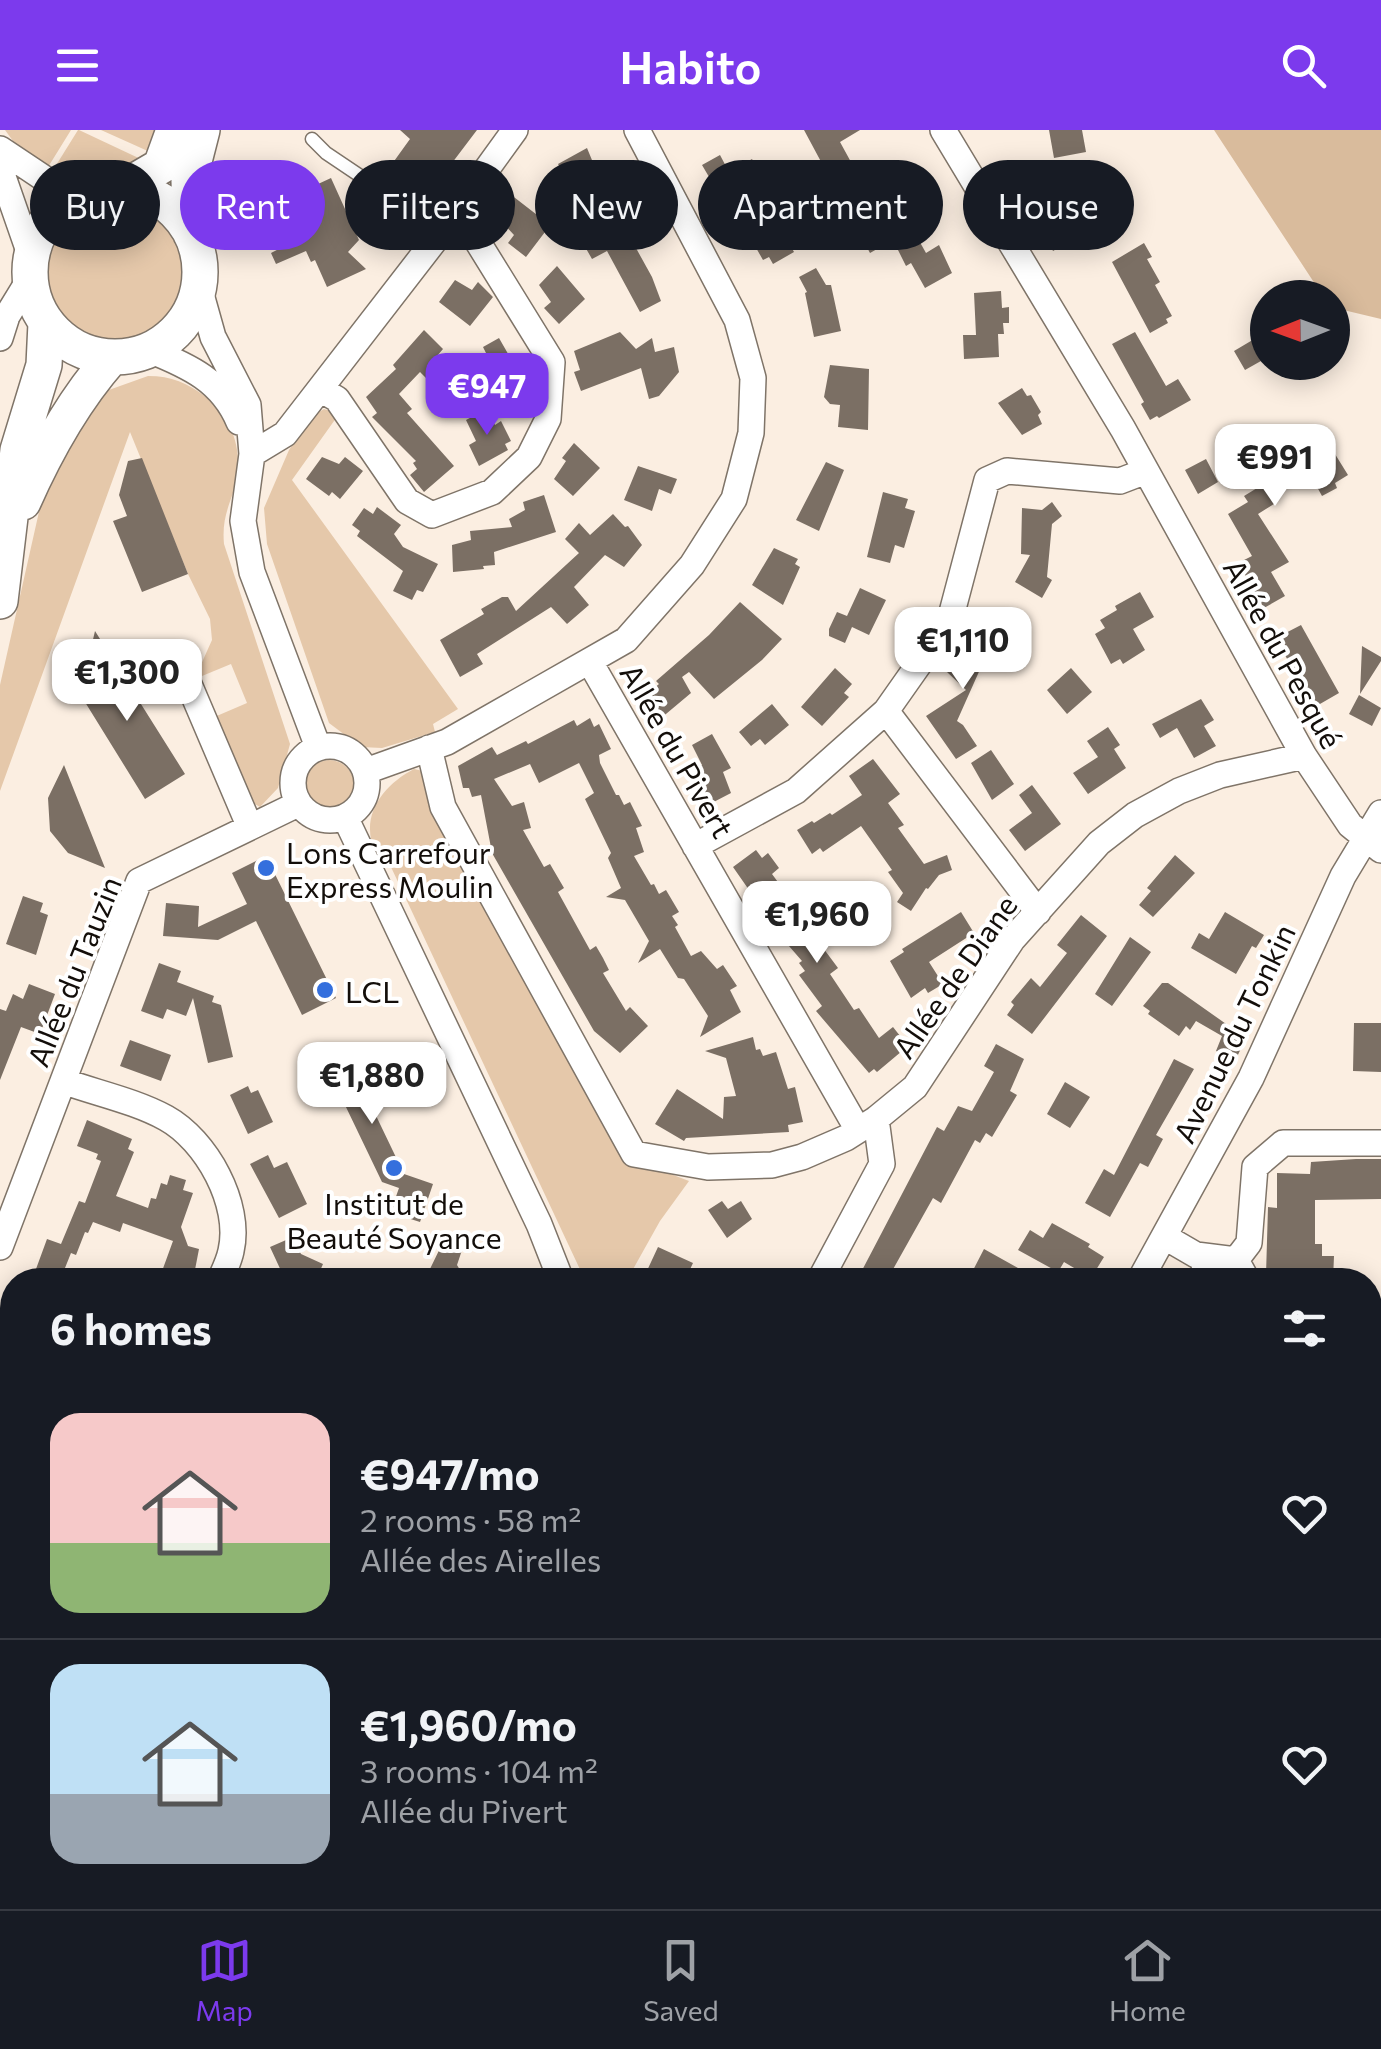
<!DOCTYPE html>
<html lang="en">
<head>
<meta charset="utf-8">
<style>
	:root { --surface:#171b24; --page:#242831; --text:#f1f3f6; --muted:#9ea1a6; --line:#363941; --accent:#7c3aed }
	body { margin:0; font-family:Commissioner,sans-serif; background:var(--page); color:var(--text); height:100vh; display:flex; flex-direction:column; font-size:38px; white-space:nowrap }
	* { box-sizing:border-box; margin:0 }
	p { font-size:32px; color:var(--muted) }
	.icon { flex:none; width:55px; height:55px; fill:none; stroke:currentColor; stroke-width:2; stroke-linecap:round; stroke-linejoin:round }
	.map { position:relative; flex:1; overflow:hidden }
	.sheet { position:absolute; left:0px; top:1138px; width:1382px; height:642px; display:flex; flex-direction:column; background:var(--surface); border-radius:40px 40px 0 0; box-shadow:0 5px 25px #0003 }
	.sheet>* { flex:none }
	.hud { position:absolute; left:30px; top:30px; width:1322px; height:90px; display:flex; gap:20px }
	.needle { width:65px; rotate:269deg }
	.controls { position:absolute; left:1250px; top:150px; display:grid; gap:20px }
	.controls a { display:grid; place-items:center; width:100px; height:100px; border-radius:50%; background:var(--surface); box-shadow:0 5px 25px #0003; font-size:50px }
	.price { position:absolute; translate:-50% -85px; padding:0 22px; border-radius:20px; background:#fff; color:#222; font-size:32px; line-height:65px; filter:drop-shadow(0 2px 5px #0008) }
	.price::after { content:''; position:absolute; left:50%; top:60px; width:30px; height:22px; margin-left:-15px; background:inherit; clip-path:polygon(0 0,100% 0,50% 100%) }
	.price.active { background:var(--accent); color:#fff }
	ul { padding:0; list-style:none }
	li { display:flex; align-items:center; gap:30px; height:250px; padding:0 50px }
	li+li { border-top:2px solid var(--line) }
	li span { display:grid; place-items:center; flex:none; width:280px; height:200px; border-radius:30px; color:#555 }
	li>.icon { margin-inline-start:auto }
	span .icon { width:120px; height:120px; fill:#fffc; stroke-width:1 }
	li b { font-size:42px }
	h2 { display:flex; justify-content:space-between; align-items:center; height:120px; padding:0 50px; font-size:42px }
	.tag { padding:0 35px; border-radius:45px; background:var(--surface); box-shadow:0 5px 25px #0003; font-size:35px; line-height:90px }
	.tag.active { background:var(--accent); color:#fff }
	header { display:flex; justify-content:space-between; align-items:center; height:130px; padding:0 50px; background:var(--accent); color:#fff; font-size:45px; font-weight:600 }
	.tab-bar { display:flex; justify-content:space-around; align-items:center; height:140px; border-top:2px solid var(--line); background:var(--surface); font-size:28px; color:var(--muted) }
	.tab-bar a { display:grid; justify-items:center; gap:5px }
	.tab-bar .active { color:var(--accent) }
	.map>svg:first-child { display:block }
	.green { fill:#e5c8aa }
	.forest { fill:#d9bb9c }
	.building { fill:#7b6f64 }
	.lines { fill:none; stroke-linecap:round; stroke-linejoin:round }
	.service-casing { stroke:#7f7468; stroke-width:15 }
	.minor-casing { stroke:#7f7468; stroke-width:28 }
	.secondary-casing { stroke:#7f7468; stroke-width:38 }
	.service { stroke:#fff; stroke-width:12 }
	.minor { stroke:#fff; stroke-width:25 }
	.secondary { stroke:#fff; stroke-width:35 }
	.poi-dot { fill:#346fdd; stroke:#fff; stroke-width:4 }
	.labels { text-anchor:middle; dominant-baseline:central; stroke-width:8; stroke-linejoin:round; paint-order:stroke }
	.street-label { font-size:30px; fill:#130e0a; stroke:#fff }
	.poi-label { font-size:30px; fill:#130e0a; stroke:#fff; text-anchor:start }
</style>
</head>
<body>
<header><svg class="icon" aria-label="menu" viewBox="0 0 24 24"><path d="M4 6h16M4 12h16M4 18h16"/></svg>Habito<svg class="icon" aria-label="search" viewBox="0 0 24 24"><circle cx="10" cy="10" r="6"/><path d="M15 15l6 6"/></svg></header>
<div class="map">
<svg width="1381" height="1779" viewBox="0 0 1381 1779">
	<rect width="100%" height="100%" fill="#fbeee1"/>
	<!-- green -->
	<path class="green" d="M5,0H71L45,42L21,22Z
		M78,0H79L147,32C117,50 83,51 50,45Z
		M101,0H169L150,22Z
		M46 142a69 69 0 1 1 138 0a69 69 0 1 1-138 0Z
		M148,246C172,246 187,253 206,267C234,288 245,327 234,360C227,380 222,392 224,414L290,614L278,658L260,677L245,668L212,588L247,573L231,534L202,546L199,539L212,510L210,489L188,444L130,302L0,661V555L43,364L54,335L106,261Z
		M324,279L339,284L292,350L458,579L433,594L435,602L382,618L361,617L329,593L267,414L264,378L289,320L314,285Z
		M304 655a25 25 0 1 1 50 0a25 25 0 1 1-50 0Z
		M414,639L423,641L626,1027L689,1051L660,1091L627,1150H585L383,720L376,723C358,687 383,655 414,639Z"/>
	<!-- forest -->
	<path class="forest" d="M1214,0H1381V189L1335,178L1332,168L1327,167L1315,154Z
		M0,1472L12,1478V1622L0,1615Z"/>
	<!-- building -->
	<path class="building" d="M400,0H477L430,62L392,34L410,9Z
		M804,0H860L840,12L863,54L869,51L900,106L870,123Z
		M1049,0H1082L1086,22L1054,28Z
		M587,18L601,52L596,55L617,93L621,91L652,147L661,171L640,182L607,121L592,129L584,115L598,107L586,85L591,82L572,47L567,50L558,34Z
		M720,25L729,42L752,29L768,59L762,62L794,122L773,134L769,127L763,130L751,109L757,106L723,46L712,52L702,35Z
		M1060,44L1082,85L1095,78L1111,107L1096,116L1088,102L1053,121L1041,97L1049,93L1031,61Z
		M331,48L359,110L348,122L366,139L327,157L315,130L311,132L306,121L276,134L271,123L300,108L295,96L299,95L288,68Z
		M510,64L541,88L539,90L548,98L526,127L508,113L514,105L501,91L505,86L497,80Z
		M917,107L926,123L939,115L952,143L925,158L911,133L906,136L897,118Z
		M1144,113L1152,127L1147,129L1160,152L1155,155L1172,186L1166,189L1168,193L1150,203L1112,132Z
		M557,136L585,169L559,194L544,178L551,172L539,155Z
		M816,138L826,155H831L841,201L814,207L805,163L807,162L799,147Z
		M455,150L472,160L478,152L493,167L470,196L439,172Z
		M1001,161L1002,178L1009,177V193H1003L1004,204H998L999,227L964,229L963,205H976L974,163Z
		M424,200L443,219L437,226L443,232L429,251L420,242L399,264L412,279L407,283L454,336L424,362L410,345L417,339L413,333L416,331L372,287L377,283L366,267L396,239L393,235Z
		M620,202L636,219L652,208L655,222L674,217L679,242L659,266L649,269L641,238L581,261L574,242L580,240L574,221Z
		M1135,202L1166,256L1178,249L1191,270L1159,288L1157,286L1150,290L1141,274L1144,272L1112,214Z
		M1261,205L1268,216V227L1245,240L1234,221Z
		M499,208L515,236L496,256L482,229L488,227L483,217Z
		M830,235L869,239L868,300L838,297L840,275L830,274L824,267Z
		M1022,258L1027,266L1031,265L1041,282L1038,285L1042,294L1022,305L998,273Z
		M487,279L495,295L501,291L511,311L505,314L508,320L479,336L469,315L476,311L466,290Z
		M1257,306L1262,314L1272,310L1282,329L1299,319L1305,330L1330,316L1348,345L1335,353L1337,358L1322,366L1311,346L1307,348L1300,337L1268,356L1277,372L1258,384L1289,432L1271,442L1285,466L1264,478L1238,433L1252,426L1228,384L1248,372L1244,366L1262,355L1239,317Z
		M574,313L600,338L573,366L554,349L566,331L562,328Z
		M322,327L339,334L345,327L363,341L340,369L332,362L329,366L306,349Z
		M142,328L188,444L142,462L113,391L127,386L119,365L128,331Z
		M1206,329L1218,352L1198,364L1185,340Z
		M826,332L844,340L819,401L796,390Z
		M638,336L677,349L671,364L659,359L652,381L624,370Z
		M883,362L908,369L905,378L915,381L904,418L895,415L890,433L867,427Z
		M544,365L556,402L494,422L495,435L483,436L484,439L453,442L452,415L471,410L470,401L512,397L509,389L525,380L523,372Z
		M1052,372L1062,386L1052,394L1047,447L1052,450L1042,468L1015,452L1030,425L1021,424L1022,378L1042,380Z
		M377,377L401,395L394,404L403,417L438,434L423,462L417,460L412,470L393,461L403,441L357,406L360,401L352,395L364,378L373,384Z
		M613,384L625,397L628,396L642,415L624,437L605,425L574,457L589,475L567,494L551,477L477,524L483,534L460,547L440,510L484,484L481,479L502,467H508L516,481L579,423L565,409L579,393L590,405Z
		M774,418L798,429L795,434L800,437L783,475L752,455Z
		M860,458L886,470L869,505L852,497L845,513L829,506V499L837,482L847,486Z
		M1140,462L1154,487L1133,499L1145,520L1123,534L1120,529L1111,534L1095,504L1105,498L1100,490L1117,480L1115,476Z
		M740,472L782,509L762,530L714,569L689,542L682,547L691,563L660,589L642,568L659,554L656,551L709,505Z
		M975,492L998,499L957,591L963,595L977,616L956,629L926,586L966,560L947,542L954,529L961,532Z
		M1301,495L1339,563L1313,578L1276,508Z
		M95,501L185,644L145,669L80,564Z
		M1362,516L1381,527V531L1360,564Z
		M835,538L852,554L844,563L849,567L822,596L801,577Z
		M1071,538L1092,562L1067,584L1047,560Z
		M1359,565L1381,578L1372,596L1349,584Z
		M1201,569L1214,590L1204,596L1216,616L1194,628L1177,598L1160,608L1152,594Z
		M772,574L789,595L765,615L760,609L751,616L739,602Z
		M590,588L594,597L599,594L611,619L599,625L600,633L616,665H619L624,675L630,672L642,696L636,698L644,722L634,726L651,755L654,754L659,764L666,760L679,782L672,786L678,795L675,797L691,826L701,821L717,839L723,835L737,856L730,860L741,882L700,907L708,886L684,849L678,848L660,819L638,833L649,811L625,770L606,767L621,758L608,728L611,723L585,669L594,663L579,633L539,653L530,634L494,649L512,676L524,672L531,698L523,700L544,737L550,734L564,758L558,762L590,820L596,816L603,828L609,840L603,843L626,881L630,877L648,896L620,923L594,901L492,723L481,665L472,667L469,658H463L458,636L492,617L497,625L526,611L528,614L574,590L577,596Z
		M1108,597L1120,615L1114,619L1126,638L1088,664L1073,643L1098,627L1087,611Z
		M712,604L731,638L723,642L731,663L706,676L691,648L698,644L695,638L702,635L692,615Z
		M991,620L1014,654L992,670L971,633Z
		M873,629L900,664L888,673L904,695L898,698L924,734L947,725L952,740L939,745L928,759L926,758L911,781L897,772L903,763L888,742L892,740L861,696L823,722L820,718L812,724L797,700L812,691L814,693L830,683L832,685L862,665L849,646Z
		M64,635L105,738L68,723L50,701L48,668Z
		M1032,655L1061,694L1025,721L1009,700L1032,683L1019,665Z
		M756,720L762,728L768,723L779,738L772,744L794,774L799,770L811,786L803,791L838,838L830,844L854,880L859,878L879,908L893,897L908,916L877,942L874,939L869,943L816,881L822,876L799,845L805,841L799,833L802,831L762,785L765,783L733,737Z
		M1175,725L1195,743L1153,787L1139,775L1151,761L1147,758Z
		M266,726L336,868L302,885L256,791L218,810L163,806L166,773L199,776L198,797L247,774L232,743Z
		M23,766L43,773L40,782L48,785L36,825L6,814Z
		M961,782L974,803L929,832L943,854L928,863L925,858L911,868L890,831L904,822L902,819Z
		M1225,782L1264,805L1256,818L1252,816L1236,844L1191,818L1199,803L1209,809Z
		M1081,785L1107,806L1032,904L1007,885L1014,875L1011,872L1031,848L1040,857L1067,823L1057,815Z
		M1130,807L1151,822L1112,876L1095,864Z
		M159,833L181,841L177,852L214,866L212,872L221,875L233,927L208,933L193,868L186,886L167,879L163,889L141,881Z
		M1162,853H1168L1246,908L1235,931L1216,921L1222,906L1196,891L1190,900L1186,896L1179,906L1148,884L1150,881L1143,876Z
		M29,854L55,864L40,904L21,897L0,950V879L6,881L13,864L23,869Z
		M1354,893H1381V942L1353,941Z
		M753,907L756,920L760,919L763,926L776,922L788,959L795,957L803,992L788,995L789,1002L686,1008L684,1011L655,994L677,959L723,989L724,967L736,966L726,928L705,921Z
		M130,910L171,925L161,951L120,936Z
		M996,914L1024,929L1010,961L1017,965L992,1007L986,1003L980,1013L975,1010L941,1073L933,1068L887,1150H857L937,997L944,1001L958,976L972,981L994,942L984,936Z
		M350,918L369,925L377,941L368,969L404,1044L433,1054L420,1092L398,1085L393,1075L399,1058L382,1052L345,975L330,970L323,955L328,942L311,937Z
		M1174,929L1194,939L1156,1005L1163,1009L1148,1037L1140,1033L1110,1087L1085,1073L1104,1039L1114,1045Z
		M1065,952L1090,967L1070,998L1047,984Z
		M248,956L251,963L258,960L273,992L248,1004L230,965Z
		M87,990L132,1009L128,1019L134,1022L116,1066L148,1078L151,1068L156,1069L161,1053L167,1055L170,1045L186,1050L183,1060L193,1063L181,1097L188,1116L199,1119L193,1150H162L164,1145L161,1144L173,1111L123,1093L120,1102L93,1092L88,1103L85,1102L76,1125L71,1123L61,1148L36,1139L47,1109L61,1114L79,1071L85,1073L101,1031L96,1029L98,1024L77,1016Z
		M268,1025L274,1038L287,1032L307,1074L279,1088L250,1034Z
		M1356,1029H1381V1069L1315,1070V1114H1322V1126H1334L1333,1150L1266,1145L1268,1077L1277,1078V1043L1310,1044L1311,1032Z
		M722,1071L728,1079L741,1071L752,1089L727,1108L708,1080Z
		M1052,1093L1090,1114L1088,1117L1104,1127L1091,1148L1064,1132L1058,1142L1018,1120L1030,1100L1043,1108Z
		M293,1107L301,1124L323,1134L316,1150H296L283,1145L270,1117Z
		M445,1108L464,1114L457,1135L466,1150H447L429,1141Z
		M658,1117L693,1133L685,1150H654L645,1145Z
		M984,1119L1018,1138L1011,1150H968Z"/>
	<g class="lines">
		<!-- service casing -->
		<g class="service-casing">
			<path id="service" d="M312,9L326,23L442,101
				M1196,1125L1200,1150"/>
		</g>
		<!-- minor casing -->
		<g class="minor-casing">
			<path id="minor" d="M943,0L1123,299L1304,626L1350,695L1381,720
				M0,19L45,49L81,63
				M0,38L31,127
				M199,157L213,207L248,275L252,324L243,391L252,442L318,617
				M0,208L7,186L29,150
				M149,220C189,236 222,251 239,292
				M320,259L337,269L407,371L432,385L492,362L529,327L548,289L552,232L458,80
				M252,324L285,304L442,101L515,0
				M590,532L858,1000
				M188,552L249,695
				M886,581L1038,782
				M293 653a37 37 0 1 1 74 0a37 37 0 1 1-74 0Z
				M429,618L443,677L634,1024L708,1037L772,1035L802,1027L846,1008L876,989L915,957L1012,810L1099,713L1135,685L1179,661L1220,645L1304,626
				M366,641L447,612L626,510L692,435L734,369L751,303L753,248L737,190L637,0
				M345,687L539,1094L561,1150
				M695,716L796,661L886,581L950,490L987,350L1007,341L1120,351L1146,341
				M63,951C96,963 135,971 166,988C206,1010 242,1074 231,1121C229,1131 224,1141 220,1150
				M1165,1107L1196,1125L1236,1130L1247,1150
				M0,1117L139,751L298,674
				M1236,1130L1249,1113L1255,1037L1283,1013H1381
				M820,1150L882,1034L876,989
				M1140,1150L1251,948L1343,746L1381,683
				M0,1321L12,1326
				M1370,1539L1381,1531
				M602,1768L634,1779
				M1047,1768L1065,1779
				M82,1779H90
				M829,1779L836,1768"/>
		</g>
		<!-- secondary casing -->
		<g class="secondary-casing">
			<path id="secondary" d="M125,57L161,36L174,0
				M30 142a85 85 0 1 1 170 0a85 85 0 1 1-170 0Z
				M191,104L189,51L202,0
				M23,372C46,320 73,271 111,228
				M0,471L18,320L44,235L46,193"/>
		</g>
		<!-- service -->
		<use href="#service" class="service"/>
		<!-- minor -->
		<use href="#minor" class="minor"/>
		<!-- secondary -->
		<use href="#secondary" class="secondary"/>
	</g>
	<!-- markers -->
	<g class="poi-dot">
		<circle cx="266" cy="738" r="10"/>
		<circle cx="325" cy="860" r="10"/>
		<circle cx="394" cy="1038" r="10"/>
	</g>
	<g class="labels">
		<!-- street labels -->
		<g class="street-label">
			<text transform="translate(1284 523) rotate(61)">Allée du Pesqué</text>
			<text transform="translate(678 620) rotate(60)">Allée du Pivert</text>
			<text transform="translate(73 841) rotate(-68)">Allée du Tauzin</text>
			<text transform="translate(954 846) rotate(-55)">Allée de Diane</text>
			<text transform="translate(1233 903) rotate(-64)">Avenue du Tonkin</text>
		</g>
		<!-- poi labels -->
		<g class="poi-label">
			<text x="286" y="721">Lons Carrefour<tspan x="286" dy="34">Express Moulin</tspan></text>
			<text x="345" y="860">LCL</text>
			<text x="394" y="1072" text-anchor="middle">Institut de<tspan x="394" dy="34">Beauté Soyance</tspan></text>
		</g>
	</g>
</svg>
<div class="controls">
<a><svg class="needle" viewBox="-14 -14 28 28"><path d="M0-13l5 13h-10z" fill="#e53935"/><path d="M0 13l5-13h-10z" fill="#9ea1a6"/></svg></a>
</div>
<b class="price active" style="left:487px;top:308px">€947</b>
<b class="price" style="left:1275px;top:379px">€991</b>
<b class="price" style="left:963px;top:562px">€1,110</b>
<b class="price" style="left:127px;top:594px">€1,300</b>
<b class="price" style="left:817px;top:836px">€1,960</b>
<b class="price" style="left:372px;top:997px">€1,880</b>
<div class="hud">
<a class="tag">Buy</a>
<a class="tag active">Rent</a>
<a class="tag">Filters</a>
<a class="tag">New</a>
<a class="tag">Apartment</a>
<a class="tag">House</a>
</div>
<section class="sheet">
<h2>6 homes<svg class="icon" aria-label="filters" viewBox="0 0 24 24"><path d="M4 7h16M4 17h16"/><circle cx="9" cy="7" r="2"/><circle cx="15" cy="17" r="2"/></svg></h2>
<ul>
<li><span style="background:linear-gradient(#f6c9c9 65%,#8fb573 0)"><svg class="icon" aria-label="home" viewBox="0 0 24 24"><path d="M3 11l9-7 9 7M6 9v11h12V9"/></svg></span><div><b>€947/mo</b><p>2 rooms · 58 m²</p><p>Allée des Airelles</p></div><svg class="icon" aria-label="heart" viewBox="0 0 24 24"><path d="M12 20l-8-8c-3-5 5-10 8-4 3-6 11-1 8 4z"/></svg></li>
<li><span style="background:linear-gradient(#bfe0f5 65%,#9aa5b1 0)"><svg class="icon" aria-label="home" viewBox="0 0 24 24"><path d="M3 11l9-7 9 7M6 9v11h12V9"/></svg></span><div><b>€1,960/mo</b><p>3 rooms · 104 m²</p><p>Allée du Pivert</p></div><svg class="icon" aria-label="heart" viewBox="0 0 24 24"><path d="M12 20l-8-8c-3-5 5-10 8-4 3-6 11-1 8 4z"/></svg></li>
</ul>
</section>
</div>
<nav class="tab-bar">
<a class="active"><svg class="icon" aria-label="map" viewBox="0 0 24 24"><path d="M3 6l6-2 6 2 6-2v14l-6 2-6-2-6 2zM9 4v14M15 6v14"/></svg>Map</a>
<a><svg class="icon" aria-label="saved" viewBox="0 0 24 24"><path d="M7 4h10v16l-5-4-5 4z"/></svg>Saved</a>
<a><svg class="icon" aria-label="home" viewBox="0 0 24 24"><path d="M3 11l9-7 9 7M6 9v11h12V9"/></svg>Home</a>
</nav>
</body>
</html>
